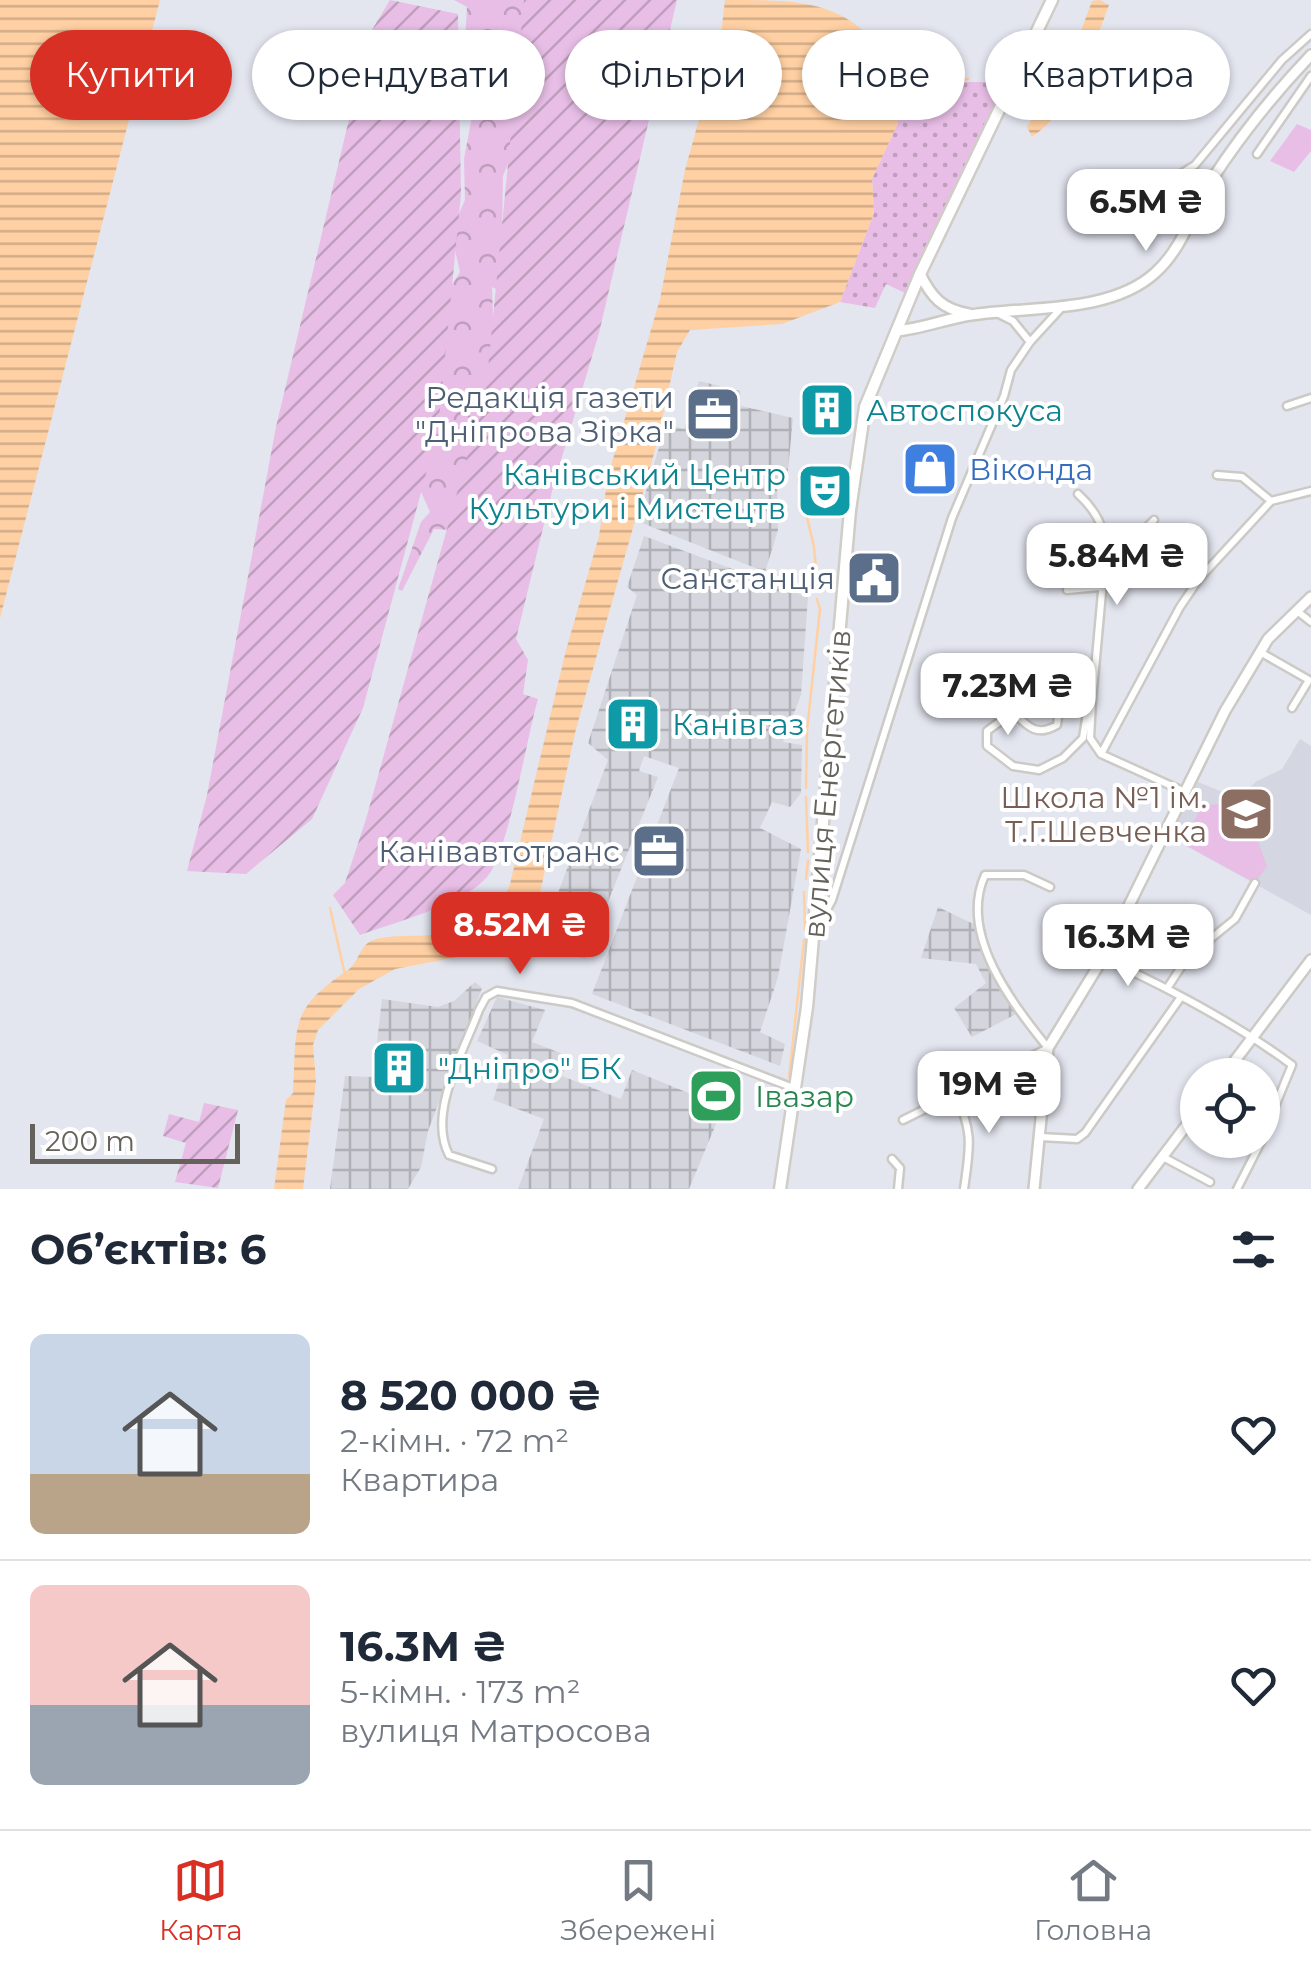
<!DOCTYPE html>
<html lang="uk">
<head>
<meta charset="utf-8">
<style>
	:root { --surface:#fff; --page:#f2f2f3; --text:#1f2937; --muted:#747a83; --line:#e0e1e3; --accent:#d93025 }
	body { margin:0; font-family:Montserrat,sans-serif; background:var(--page); color:var(--text); height:100vh; display:flex; flex-direction:column; font-size:38px; white-space:nowrap }
	* { box-sizing:border-box; margin:0 }
	p { font-size:32px; color:var(--muted) }
	.icon { flex:none; width:55px; height:55px; fill:none; stroke:currentColor; stroke-width:2; stroke-linecap:round; stroke-linejoin:round }
	.map { position:relative; height:1189px; overflow:hidden }
	.sheet { display:flex; flex-direction:column; background:var(--surface); flex:1 }
	.sheet>* { flex:none }
	.hud { position:absolute; left:30px; top:30px; width:1252px; height:90px; display:flex; gap:20px }
	.fabs { position:absolute; left:1180px; top:1058px; display:grid; gap:20px }
	.fabs a { display:grid; place-items:center; width:100px; height:100px; border-radius:50%; background:var(--surface); box-shadow:0 2px 8px #0004; font-size:50px }
	.scale { position:absolute; left:30px; bottom:25px; width:210px; box-sizing:border-box; padding-left:10px; border:5px solid #65615b; border-top:0; font-size:28px; line-height:35px; white-space:nowrap; color:#65615b; -webkit-text-stroke:8px #fff; paint-order:stroke }
	.price { position:absolute; translate:-50% -85px; padding:0 22px; border-radius:20px; background:#fff; color:#222; font-size:32px; line-height:65px; filter:drop-shadow(0 2px 5px #0008) }
	.price::after { content:''; position:absolute; left:50%; top:60px; width:30px; height:22px; margin-left:-15px; background:inherit; clip-path:polygon(0 0,100% 0,50% 100%) }
	.price.current { background:var(--accent); color:#fff }
	ul { padding:0; list-style:none }
	li { display:flex; align-items:center; gap:30px; height:250px; padding:0 30px }
	li+li { border-top:2px solid var(--line) }
	li span { display:grid; place-items:center; flex:none; width:280px; height:200px; border-radius:15px; color:#555 }
	li>.icon { margin-inline-start:auto }
	span .icon { width:120px; height:120px; fill:#fffc; stroke-width:1 }
	li b { font-size:42px }
	h2 { display:flex; justify-content:space-between; align-items:center; height:120px; padding:0 30px; font-size:42px }
	.chip { padding:0 35px; border-radius:45px; background:var(--surface); box-shadow:0 2px 8px #0004; font-size:35px; line-height:90px }
	.chip.current { background:var(--accent); color:#fff }
	.tab-bar { display:flex; justify-content:space-around; align-items:center; height:140px; border-top:2px solid var(--line); background:var(--surface); font-size:28px; color:var(--muted) }
	.tab-bar a { display:grid; justify-items:center; gap:5px }
	.tab-bar .current { color:var(--accent) }
	.map>svg:first-child { display:block }
	.industrial { fill:url(#industrial-grid) }
	.education { fill:#d4d6e1 }
	.grass { fill:#e8bee6 }
	.forest { fill:url(#forest-crowns) }
	.park { fill:url(#park-dots) }
	.garden { fill:url(#garden-furrows) }
	.water { fill:url(#water-rules) }
	.lines { fill:none; stroke-linecap:round; stroke-linejoin:round }
	.stream { stroke:#ffd0a3; stroke-width:2.5 }
	.minor-casing { stroke:#cccac5; stroke-width:11 }
	.tertiary-casing { stroke:#cccac5; stroke-width:14 }
	.secondary-casing { stroke:#d0cdc7; stroke-width:15 }
	.minor { stroke:#fff; stroke-width:6 }
	.tertiary { stroke:#fff; stroke-width:9 }
	.secondary { stroke:#fff; stroke-width:10 }
	.labels { text-anchor:middle; dominant-baseline:central; stroke-width:8; stroke-linejoin:round; paint-order:stroke }
	.service-label { font-size:30px; fill:#4e5e75; stroke:#fff; text-anchor:end }
	.culture-label { font-size:30px; fill:#0d838f; stroke:#fff; text-anchor:start }
	.shop-label { font-size:30px; fill:#366cbe; stroke:#fff; text-anchor:start }
	.street-label { font-size:30px; fill:#65615b; stroke:#fff }
	.education-label { font-size:30px; fill:#785e54; stroke:#fff; text-anchor:end }
	.leisure-label { font-size:30px; fill:#27864d; stroke:#fff; text-anchor:start }
</style>
</head>
<body>
<div class="map">
<svg width="1311" height="1189" viewBox="0 0 1311 1189">
	<defs>
		<pattern id="industrial-grid" width="8" height="8" patternUnits="userSpaceOnUse" patternTransform="scale(2.5)"><rect width="8" height="8" fill="#d5d6dd"/><path d="M0 4h8M4 0v8" fill="none" stroke="#b0b1b6"/></pattern>
		<pattern id="forest-crowns" width="20" height="18" patternUnits="userSpaceOnUse" patternTransform="scale(2.5)"><rect width="20" height="18" fill="#e8bee6"/><path d="M2 6a3 3 0 1 1 6 0M12 15a3 3 0 1 1 6 0" fill="none" stroke="#c09ebd"/></pattern>
		<pattern id="park-dots" width="8" height="8" patternUnits="userSpaceOnUse" patternTransform="scale(2.5)"><rect width="8" height="8" fill="#e8bee6"/><path d="M2 2h.1M6 6h.1" fill="none" stroke="#c09ebd" stroke-width="1.8" stroke-linecap="round"/></pattern>
		<pattern id="garden-furrows" width="10" height="10" patternUnits="userSpaceOnUse" patternTransform="scale(2.5)"><rect width="10" height="10" fill="#e8bee6"/><path d="M-1 1l2-2M0 10L10 0M9 11l2-2" fill="none" stroke="#c09ebd"/></pattern>
		<pattern id="water-rules" width="6" height="5" patternUnits="userSpaceOnUse" patternTransform="scale(2.5)"><rect width="6" height="5" fill="#ffd0a3"/><path d="M0 2.5h6" fill="none" stroke="#d2ac88"/></pattern>
	</defs>
	<rect width="100%" height="100%" fill="#e3e5ef"/>
	<!-- industrial -->
	<path class="industrial" d="M699,381L740,391L741,406L793,418L787,480L777,484L778,530L765,572L637,521L666,424L684,429Z
		M644,536L808,597L801,695L783,742L802,745L801,793L790,807L772,802L760,828L801,849L778,977L760,1032L785,1044L780,1066L592,994L679,768L644,756L639,771L658,777L585,959L545,944L550,931L547,922L608,760L588,743L637,595L627,587Z
		M938,907L986,930L989,951L1024,1010L972,1037L954,1008L986,983L976,964L921,958Z
		M475,982L482,988L428,1131L421,1167L408,1189H330L345,1076L373,1077L382,999L438,1007L454,1001Z
		M497,997L545,1010L532,1042L568,1056L562,1076L621,1099L632,1070L723,1107L689,1189H518L544,1119L493,1100L508,1055L477,1041Z"/>
	<!-- education -->
	<path class="education" d="M1300,739L1311,746V915L1183,844L1173,830L1198,782L1237,798L1257,781L1282,769Z"/>
	<!-- grass -->
	<path class="grass" d="M1297,124L1311,130V151L1294,172L1270,161Z
		M1244,803L1267,866L1255,883L1183,844L1202,805Z"/>
	<!-- forest -->
	<path class="forest" d="M454,0H599L524,124L503,176L502,226L516,238L518,300L492,287L494,347L471,531L434,529L402,591L398,589L421,522L430,512L415,478L443,299L460,272L451,232L465,200L464,159L481,68L464,57L467,7Z"/>
	<!-- park -->
	<path class="park" d="M898,74L950,82H1006L905,293L886,284L875,308L840,302L874,213L872,179L898,123L891,95Z"/>
	<!-- garden -->
	<path class="garden" d="M390,0L458,14L461,194L438,429L363,708L312,819L246,874L187,871L207,795L276,427L369,35Z
		M524,0H677L599,333L553,487L516,639L528,660L523,694L538,699C527,736 508,854 487,877C463,905 395,922 360,935L333,895L345,883L366,819L486,389Z
		M204,1103L238,1110L218,1188L175,1182L186,1143L163,1136L169,1114L199,1122Z"/>
	<!-- water -->
	<path class="water" d="M0,0H160L0,618Z
		M725,0C809,0 853,0 898,74L891,95L898,123L872,179L874,213L840,302L782,324L690,330L677,352L655,450L576,729L540,893L493,950L395,969L359,989L318,1030L313,1045L316,1081L303,1189H274L286,1100L293,1093C297,1026 288,1010 348,970C359,962 359,947 371,941C388,934 414,937 432,935C456,932 496,908 509,888L566,650L599,536L608,476L660,299L685,170L720,43Z
		M1100,0L1109,5C1092,51 1074,108 1032,137L1027,127L1078,39L1092,1Z"/>
	<g class="lines">
		<!-- stream -->
		<path class="stream" d="M898,74L950,82L968,79
			M1073,89L1087,98
			M1093,105L1099,101
			M798,479L814,547L818,590
			M806,788L807,730L820,609L817,599
			M806,797L808,852
			M806,879L808,861
			M804,892L805,929
			M330,908L345,975
			M789,1077L804,940"/>
		<!-- minor casing -->
		<g class="minor-casing">
			<path id="minor" d="M1257,154L1311,76
				M1139,207H1151L1179,175L1195,165L1282,60L1311,34
				M1030,342L1063,306
				M1287,406L1311,398
				M1217,475L1242,477L1271,501
				M1078,494C1103,517 1107,536 1104,569
				M1271,501L1311,491
				M1067,590L1100,587
				M1297,611L1311,622
				M1260,652L1309,680L1292,708
				M1007,697L1092,702L1090,738L1101,754
				M1060,701L1057,725C1037,737 1028,727 1013,712L987,731V746L1013,766L1039,770L1063,758L1083,738L1087,713
				M1092,702L1104,570L1154,520
				M1101,754L1180,607L1199,579L1271,501
				M1101,754L1185,792
				M816,930L832,900L952,518L1004,396L1011,370L1030,342L1013,321L997,313
				M1103,958C1169,988 1234,1022 1292,1065L1262,1138
				M1168,987L1187,958L1235,919L1255,883
				M954,1092C974,1131 970,1147 964,1189
				M903,1120L1048,1048C1012,1003 958,934 985,875H1024L1050,887
				M1040,1137L1077,1139L1085,1133L1181,997
				M1163,1157L1210,1182
				M892,1159L900,1168L898,1189
				M492,1169L449,1155C427,1113 464,1051 479,1010L486,997L497,991L572,1003L796,1089
				M1237,1189L1262,1140"/>
		</g>
		<!-- tertiary casing -->
		<g class="tertiary-casing">
			<path id="tertiary" d="M920,274C932,298 942,309 969,314
				M896,331C921,329 945,319 971,315C1028,306 1110,314 1155,273C1183,248 1192,212 1211,181C1240,136 1274,94 1311,55
				M1224,1075L1311,960
				M1034,1189L1048,1048L1103,958L1225,711L1268,639L1311,597
				M1138,1189L1198,1110"/>
		</g>
		<!-- secondary casing -->
		<g class="secondary-casing">
			<path id="secondary" d="M780,1189L807,1007L850,510L865,407L920,274L1052,0"/>
		</g>
		<!-- minor -->
		<use href="#minor" class="minor"/>
		<!-- tertiary -->
		<use href="#tertiary" class="tertiary"/>
		<!-- secondary -->
		<use href="#secondary" class="secondary"/>
	</g>
	<!-- icons -->
	<defs>
		<g id="building-square" transform="scale(2.875)"><rect x="-9" y="-9" width="18" height="18" rx="4" fill="#0f9aa8" stroke="#fff"/><path d="M-4-6H4V6H1V3H-1V6H-4ZM-2.5-4.3h1.7v1.8h-1.7ZM.8-4.3h1.7v1.8H.8ZM-2.5-1h1.7V.8h-1.7ZM.8-1h1.7V.8H.8Z" fill="#fff"/></g>
		<g id="office-square" transform="scale(2.875)"><rect x="-9" y="-9" width="18" height="18" rx="4" fill="#5c6f8a" stroke="#fff"/><path d="M-6-3h4V-5.5h4V-3h4V5H-6ZM-1-4.5V-3h2v-1.5ZM-6 0V1H6V0Z" fill="#fff"/></g>
		<g id="shop-square" transform="scale(2.875)"><rect x="-9" y="-9" width="18" height="18" rx="4" fill="#3f7fe0" stroke="#fff"/><path d="M-5-2.5h2.3a2.7 3.5 0 0 1 5.4 0H5L5.5 6h-11ZM-1.5-2.5h3a1.5 2.3 0 0 0-3 0Z" fill="#fff"/></g>
		<g id="theatre-square" transform="scale(2.875)"><rect x="-9" y="-9" width="18" height="18" rx="4" fill="#0f9aa8" stroke="#fff"/><path d="M-5-5.5Q0-4 5-5.5V0Q5 5 0 6Q-5 5-5 0ZM-3.3-2.5H-1v1.5H-3.3ZM1-2.5H3.3v1.5H1ZM-2.8 1Q0 5.5 2.8 1Z" fill="#fff"/></g>
		<g id="civic-square" transform="scale(2.875)"><rect x="-9" y="-9" width="18" height="18" rx="4" fill="#5c6f8a" stroke="#fff"/><path d="M-.6-6.5H3V-4.5H.6V-3L4-1V1h2V6H-6V1h2V-1L-.6-3ZM-1.2 2.5V6h2.4V2.5Z" fill="#fff"/></g>
		<g id="school-square" transform="scale(2.875)"><rect x="-9" y="-9" width="18" height="18" rx="4" fill="#8d6e63" stroke="#fff"/><path d="M0-5L7-2L0 1L-7-2ZM-4 1L0 2.5L4 1V4Q0 6-4 4Z" fill="#fff"/></g>
		<g id="stadium-square" transform="scale(2.875)"><rect x="-9" y="-9" width="18" height="18" rx="4" fill="#2e9e5b" stroke="#fff"/><path d="M0-5a6.5 5 0 1 0 0 10a6.5 5 0 1 0 0-10ZM-3.5-1.8h7v3.6h-7Z" fill="#fff"/></g>
	</defs>
	<g fill-rule="evenodd">
		<use href="#building-square" x="827" y="410"/>
		<use href="#office-square" x="713" y="414"/>
		<use href="#shop-square" x="930" y="469"/>
		<use href="#theatre-square" x="825" y="491"/>
		<use href="#civic-square" x="874" y="578"/>
		<use href="#building-square" x="633" y="724"/>
		<use href="#school-square" x="1246" y="814"/>
		<use href="#office-square" x="659" y="851"/>
		<use href="#building-square" x="399" y="1068"/>
		<use href="#stadium-square" x="716" y="1096"/>
	</g>
	<g class="labels">
		<!-- service labels -->
		<g class="service-label">
			<text x="674" y="397">Редакція газети<tspan x="674" dy="34">"Дніпрова Зірка"</tspan></text>
			<text x="835" y="578">Санстанція</text>
			<text x="620" y="851">Канівавтотранс</text>
		</g>
		<!-- culture labels -->
		<g class="culture-label">
			<text x="866" y="410">Автоспокуса</text>
			<text x="786" y="474" text-anchor="end">Канівський Центр<tspan x="786" dy="34">Культури і Мистецтв</tspan></text>
			<text x="672" y="724">Канівгаз</text>
			<text x="438" y="1068">"Дніпро" БК</text>
		</g>
		<!-- shop labels -->
		<g class="shop-label">
			<text x="969" y="469">Віконда</text>
		</g>
		<!-- street labels -->
		<g class="street-label">
			<text transform="translate(827 784) rotate(-85)">вулиця Енергетиків</text>
		</g>
		<!-- education labels -->
		<g class="education-label">
			<text x="1207" y="797">Школа №1 ім.<tspan x="1207" dy="34">Т.Г.Шевченка</tspan></text>
		</g>
		<!-- leisure labels -->
		<g class="leisure-label">
			<text x="755" y="1096">Івазар</text>
		</g>
	</g>
</svg>
<div class="fabs">
<a><svg class="icon" aria-label="locate" viewBox="0 0 24 24"><circle cx="12" cy="12" r="6"/><path d="M12 2v4M12 18v4M2 12h4M18 12h4"/></svg></a>
</div>
<div class="scale">200 m</div>
<b class="price" style="left:1146px;top:254px">6.5M ₴</b>
<b class="price" style="left:1117px;top:608px">5.84M ₴</b>
<b class="price" style="left:1008px;top:738px">7.23M ₴</b>
<b class="price current" style="left:520px;top:977px">8.52M ₴</b>
<b class="price" style="left:1128px;top:989px">16.3M ₴</b>
<b class="price" style="left:989px;top:1136px">19M ₴</b>
<div class="hud">
<a class="chip current">Купити</a>
<a class="chip">Орендувати</a>
<a class="chip">Фільтри</a>
<a class="chip">Нове</a>
<a class="chip">Квартира</a>
</div>
</div>
<section class="sheet">
<h2>Об’єктів: 6<svg class="icon" aria-label="filters" viewBox="0 0 24 24"><path d="M4 7h16M4 17h16"/><circle cx="9" cy="7" r="2"/><circle cx="15" cy="17" r="2"/></svg></h2>
<ul>
<li><span style="background:linear-gradient(#c9d6e8 70%,#b9a48a 0)"><svg class="icon" aria-label="home" viewBox="0 0 24 24"><path d="M3 11l9-7 9 7M6 9v11h12V9"/></svg></span><div><b>8 520 000 ₴</b><p>2-кімн. · 72 m²</p><p>Квартира</p></div><svg class="icon" aria-label="heart" viewBox="0 0 24 24"><path d="M12 20l-8-8c-3-5 5-10 8-4 3-6 11-1 8 4z"/></svg></li>
<li><span style="background:linear-gradient(#f6c9c9 60%,#9aa5b1 0)"><svg class="icon" aria-label="home" viewBox="0 0 24 24"><path d="M3 11l9-7 9 7M6 9v11h12V9"/></svg></span><div><b>16.3M ₴</b><p>5-кімн. · 173 m²</p><p>вулиця Матросова</p></div><svg class="icon" aria-label="heart" viewBox="0 0 24 24"><path d="M12 20l-8-8c-3-5 5-10 8-4 3-6 11-1 8 4z"/></svg></li>
</ul>
</section>
<nav class="tab-bar">
<a class="current"><svg class="icon" aria-label="map" viewBox="0 0 24 24"><path d="M3 6l6-2 6 2 6-2v14l-6 2-6-2-6 2zM9 4v14M15 6v14"/></svg>Карта</a>
<a><svg class="icon" aria-label="saved" viewBox="0 0 24 24"><path d="M7 4h10v16l-5-4-5 4z"/></svg>Збережені</a>
<a><svg class="icon" aria-label="home" viewBox="0 0 24 24"><path d="M3 11l9-7 9 7M6 9v11h12V9"/></svg>Головна</a>
</nav>
</body>
</html>
